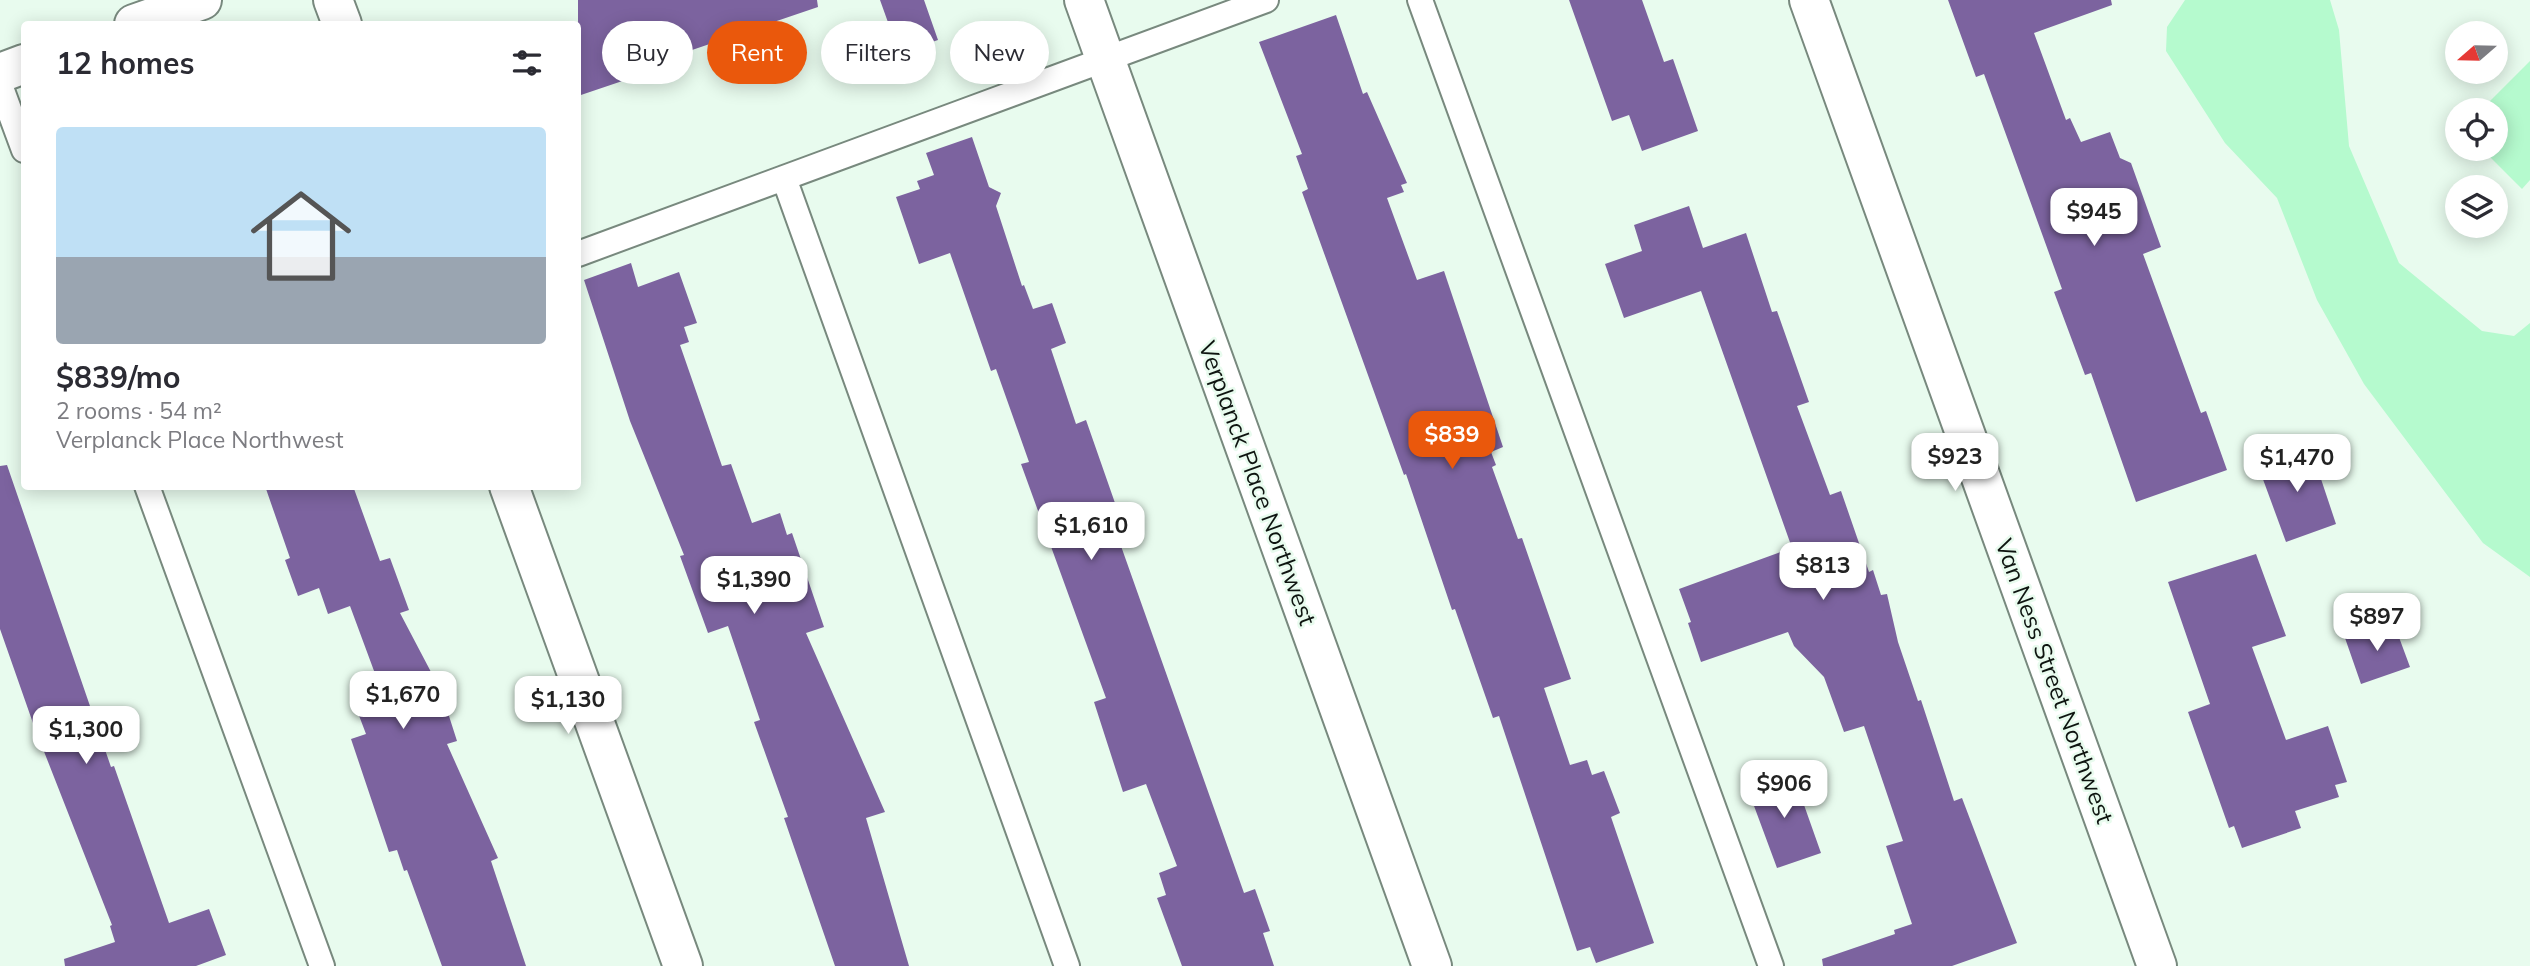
<!DOCTYPE html>
<html lang="en">
<head>
<meta charset="utf-8">
<style>
	:root { --surface:#fff; --page:#f7f7f7; --text:#2b2b33; --muted:#7c7c81; --accent:#ea580c }
	body { margin:0; font-family:Mulish,sans-serif; background:var(--page); color:var(--text); height:100vh; display:flex; flex-direction:column; font-size:26px; white-space:nowrap }
	* { box-sizing:border-box; margin:0 }
	p { font-size:23px; color:var(--muted) }
	.icon { flex:none; width:38px; height:38px; fill:none; stroke:currentColor; stroke-width:2; stroke-linecap:round; stroke-linejoin:round }
	.map { position:relative; flex:1; overflow:hidden }
	.sheet { position:absolute; left:21px; top:21px; width:560px; height:469px; display:flex; flex-direction:column; background:var(--surface); border-radius:7px; box-shadow:0 4px 18px #0003 }
	.sheet>* { flex:none }
	.top-card { position:absolute; left:602px; top:21px; width:665px; height:63px; display:flex; gap:14px }
	.needle { width:46px; rotate:250deg }
	.tools { position:absolute; left:2445px; top:21px; display:grid; gap:14px }
	.tools a { display:grid; place-items:center; width:63px; height:63px; border-radius:50%; background:var(--surface); box-shadow:0 4px 18px #0003; font-size:35px }
	.price { position:absolute; translate:-50% -60px; padding:0 16px; border-radius:14px; background:#fff; color:#222; font-size:23px; line-height:46px; filter:drop-shadow(0 2px 4px #0008) }
	.price::after { content:''; position:absolute; left:50%; top:42px; width:21px; height:16px; margin-left:-10px; background:inherit; clip-path:polygon(0 0,100% 0,50% 100%) }
	.price.selected { background:var(--accent); color:#fff }
	ul { padding:0; list-style:none }
	li { display:grid; align-content:center; gap:14px; height:371px; padding:0 35px }
	li span { display:grid; place-items:center; height:217px; border-radius:7px; color:#555 }
	li>.icon { margin-inline-start:auto }
	span .icon { width:126px; height:126px; fill:#fffc; stroke-width:1 }
	li b { font-size:30px }
	h2 { display:flex; justify-content:space-between; align-items:center; height:84px; padding:0 35px; font-size:30px }
	.pill { padding:0 24px; border-radius:32px; background:var(--surface); box-shadow:0 4px 18px #0003; font-size:24px; line-height:63px }
	.pill.selected { background:var(--accent); color:#fff }
	.map>svg:first-child { display:block }
	.green { fill:#b5face }
	.building { fill:#7c639f }
	.lines { fill:none; stroke-linecap:round; stroke-linejoin:round }
	.lane-casing { stroke:#78897e; stroke-width:28 }
	.street-casing { stroke:#78897e; stroke-width:42 }
	.secondary-casing { stroke:#78897e; stroke-width:42 }
	.lane { stroke:#fff; stroke-width:24 }
	.street { stroke:#fff; stroke-width:38 }
	.secondary { stroke:#fff; stroke-width:38 }
	.labels { text-anchor:middle; dominant-baseline:central; stroke-width:5; stroke-linejoin:round; paint-order:stroke }
	.street-label { font-size:24px; fill:#0e1410; stroke:#e8fbee }
</style>
</head>
<body>
<div class="map">
<svg width="2530" height="966" viewBox="0 0 2530 966">
	<rect width="100%" height="100%" fill="#e8fbee"/>
	<!-- green -->
	<path class="green" d="M2185,0H2330L2339,30L2349,146L2399,263L2482,331L2514,336L2530,323V577L2483,543L2364,384L2317,300L2277,198L2225,143L2166,51L2167,27Z
		M2530,61V180L2522,189L2482,149H2496V110H2481Z"/>
	<!-- building -->
	<path class="building" d="M578,0H817L818,7L648,65L649,72L578,96Z
		M880,0H924L938,40L899,53Z
		M1569,0H1642L1664,62L1673,59L1698,131L1642,151L1629,115L1612,121Z
		M1948,0H2111L2112,5L2034,33L2066,120L2070,118L2081,142L2110,132L2120,158L2131,163L2161,247L2143,254L2201,413L2206,411L2227,470L2136,502L2091,373L2085,375L2054,292L2062,289L1984,74L1976,77Z
		M1336,15L1363,94L1367,92L1407,183L1401,185L1404,192L1387,198L1417,280L1444,271L1503,447L1491,452L1496,465L1492,467L1518,539L1522,538L1571,679L1544,688L1570,765L1587,760L1592,775L1604,771L1620,813L1611,817L1654,943L1596,963L1590,947L1577,951L1499,716L1493,718L1455,609L1452,610L1406,474L1404,475L1302,192L1308,189L1296,156L1302,154L1259,42Z
		M972,137L989,187L1001,193L996,206L1022,286L1024,285L1033,309L1052,303L1066,343L1051,349L1076,424L1086,420L1129,543L1121,546L1244,893L1255,889L1270,931L1263,933L1274,966H1182L1157,898L1166,895L1159,873L1177,866L1146,784L1123,792L1094,702L1106,698L1021,464L1029,462L996,369L991,371L950,253L919,264L896,197L920,189L917,181L934,175L926,153Z
		M1689,206L1703,248L1746,233L1772,312L1777,311L1809,402L1797,406L1830,495L1841,491L1869,572L1873,570L1881,595L1887,594L1898,642L1918,701L1921,700L1954,801L1962,798L2017,943L1952,966H1823L1822,959L1895,934L1894,930L1912,924L1886,846L1903,841L1864,726L1844,732L1824,677L1794,646L1788,632L1701,662L1688,623L1691,622L1679,589L1792,548L1701,291L1624,318L1605,264L1642,251L1634,225Z
		M631,263L638,287L679,272L697,323L684,327L689,342L680,345L722,466L731,464L752,523L780,513L787,535L792,533L824,627L806,633L885,812L866,818L909,966H835L784,818L788,817L754,722L760,720L728,626L708,633L680,556L684,555L630,421L584,280Z
		M2307,446L2319,480L2321,479L2336,524L2286,542L2257,463Z
		M7,465L111,767L114,766L169,923L209,909L226,955L196,966H65L64,959L115,942L110,926L112,925L34,726L0,629V466Z
		M265,486H353L380,561L390,558L409,610L400,613L441,691L457,741L447,744L498,858L491,861L526,966H442L407,870L404,871L397,850L389,852L351,739L366,734L355,705L380,696L374,680L377,679L350,606L328,614L319,588L298,596L285,560L290,558Z
		M2256,554L2286,636L2252,647L2286,740L2328,726L2347,782L2335,785L2339,797L2295,811L2301,828L2242,848L2234,826L2229,828L2188,712L2210,704L2168,582Z
		M2393,621L2410,667L2361,684L2345,638Z
		M1792,771L1821,853L1777,868L1747,787Z"/>
	<g class="lines">
		<!-- lane casing -->
		<g class="lane-casing">
			<path id="lane" d="M1420,0L1771,966
				M0,85L24,150
				M784,178L1067,966
				M578,254L1266,0
				M147,486L322,966"/>
		</g>
		<!-- street casing -->
		<g class="street-casing">
			<path id="street" d="M333,0L342,24
				M1084,0L1432,966
				M134,24L202,0
				M0,73L24,64
				M509,486L683,966"/>
		</g>
		<!-- secondary casing -->
		<g class="secondary-casing">
			<path id="secondary" d="M1809,0L2157,966"/>
		</g>
		<!-- lane -->
		<use href="#lane" class="lane"/>
		<!-- street -->
		<use href="#street" class="street"/>
		<!-- secondary -->
		<use href="#secondary" class="secondary"/>
	</g>
	<g class="labels">
		<!-- street labels -->
		<g class="street-label">
			<text transform="translate(1258 483) rotate(70)">Verplanck Place Northwest</text>
			<text transform="translate(2055 681) rotate(70)">Van Ness Street Northwest</text>
		</g>
	</g>
</svg>
<div class="tools">
<a><svg class="needle" viewBox="-14 -14 28 28"><path d="M0-13l5 13h-10z" fill="#e53935"/><path d="M0 13l5-13h-10z" fill="#7c7c81"/></svg></a>
<a><svg class="icon" aria-label="locate" viewBox="0 0 24 24"><circle cx="12" cy="12" r="6"/><path d="M12 2v4M12 18v4M2 12h4M18 12h4"/></svg></a>
<a><svg class="icon" aria-label="layers" viewBox="0 0 24 24"><path d="M12 4l9 5-9 5-9-5zM3 14l9 5 9-5"/></svg></a>
</div>
<b class="price" style="left:2094px;top:248px">$945</b>
<b class="price selected" style="left:1452px;top:471px">$839</b>
<b class="price" style="left:1955px;top:493px">$923</b>
<b class="price" style="left:2297px;top:494px">$1,470</b>
<b class="price" style="left:1091px;top:562px">$1,610</b>
<b class="price" style="left:1823px;top:602px">$813</b>
<b class="price" style="left:754px;top:616px">$1,390</b>
<b class="price" style="left:2377px;top:653px">$897</b>
<b class="price" style="left:403px;top:731px">$1,670</b>
<b class="price" style="left:568px;top:736px">$1,130</b>
<b class="price" style="left:86px;top:766px">$1,300</b>
<b class="price" style="left:1784px;top:820px">$906</b>
<div class="top-card">
<a class="pill">Buy</a>
<a class="pill selected">Rent</a>
<a class="pill">Filters</a>
<a class="pill">New</a>
</div>
<section class="sheet">
<h2>12 homes<svg class="icon" aria-label="filters" viewBox="0 0 24 24"><path d="M4 7h16M4 17h16"/><circle cx="9" cy="7" r="2"/><circle cx="15" cy="17" r="2"/></svg></h2>
<ul>
<li><span style="background:linear-gradient(#bfe0f5 60%,#9aa5b1 0)"><svg class="icon" aria-label="home" viewBox="0 0 24 24"><path d="M3 11l9-7 9 7M6 9v11h12V9"/></svg></span><div><b>$839/mo</b><p>2 rooms · 54 m²</p><p>Verplanck Place Northwest</p></div></li>
</ul>
</section>
</div>
</body>
</html>
